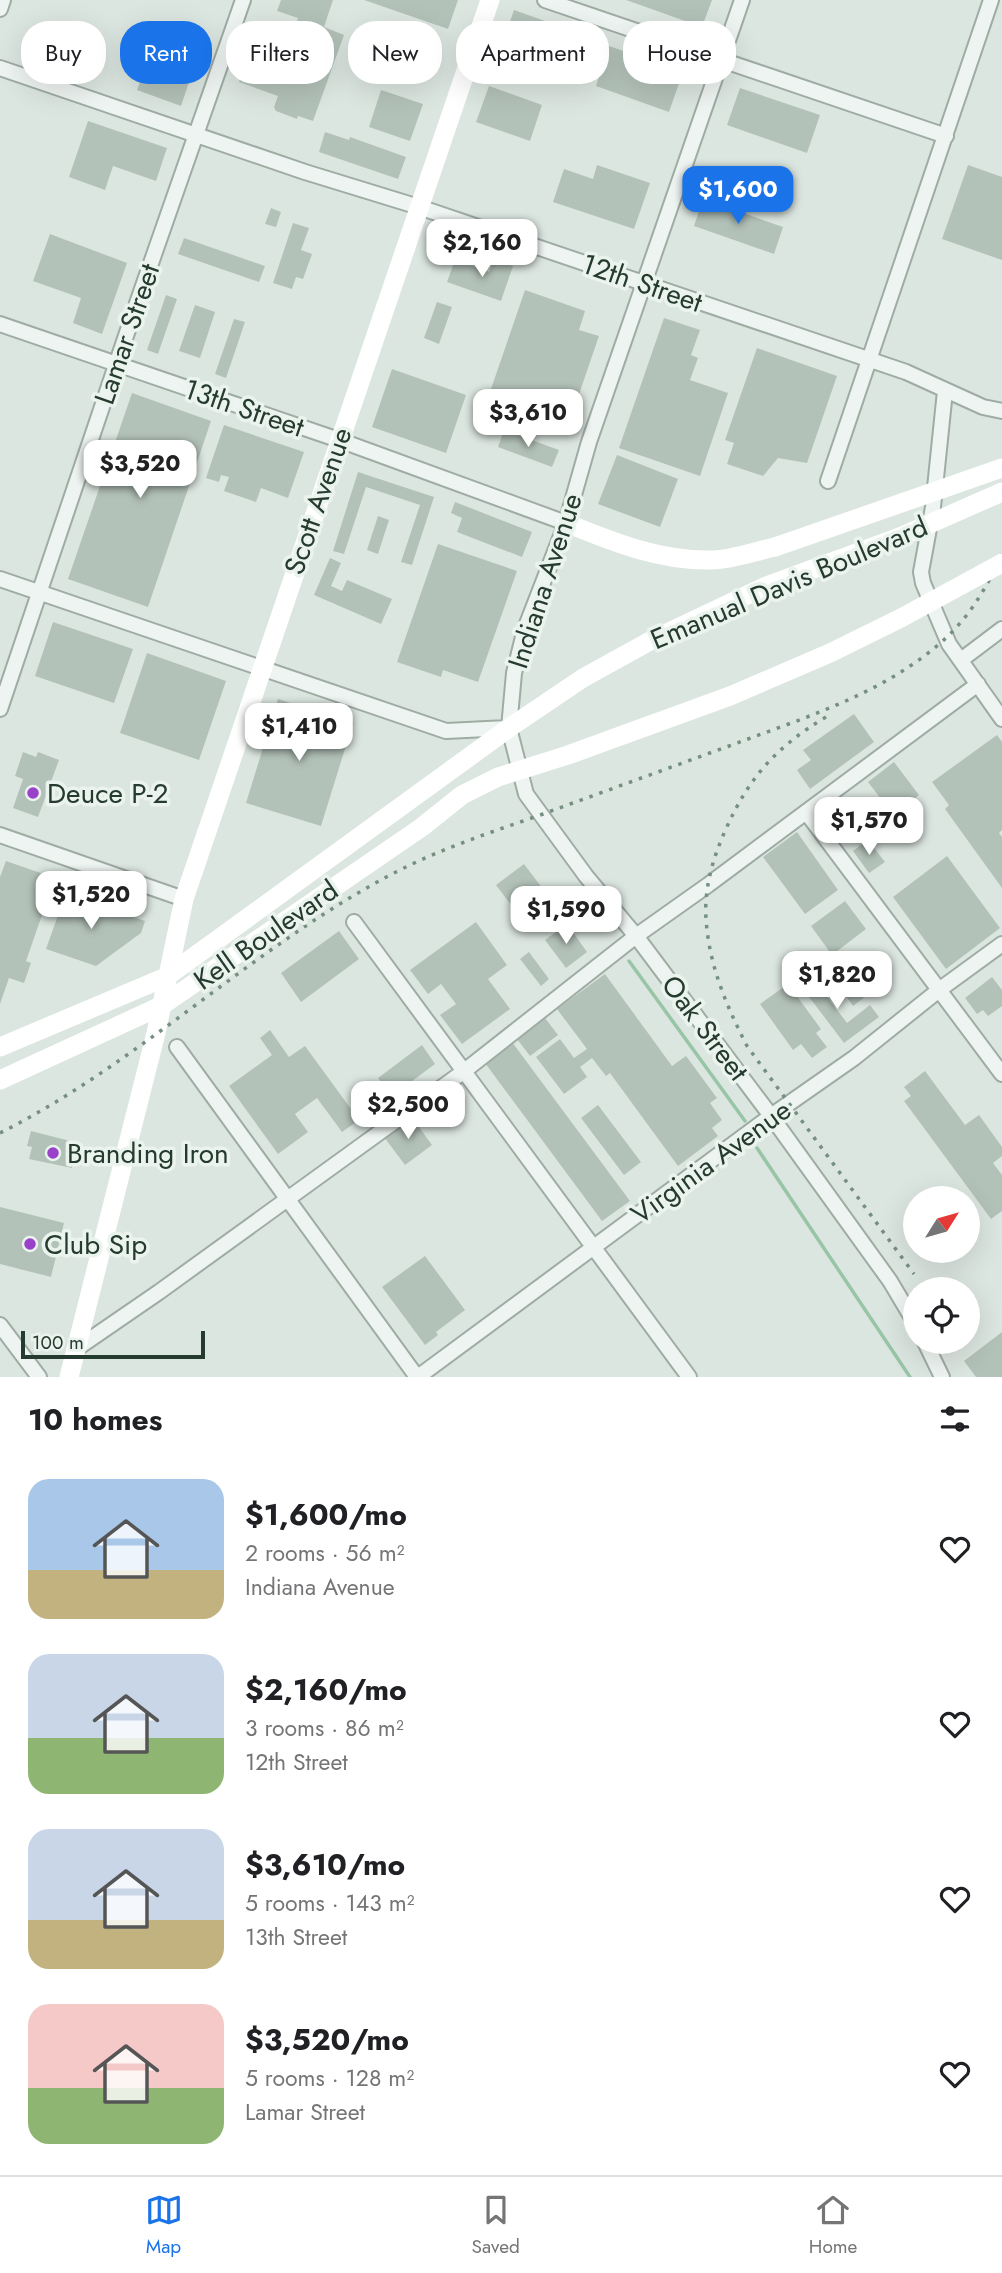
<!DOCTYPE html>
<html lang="en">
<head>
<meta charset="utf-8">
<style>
	:root { --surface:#fff; --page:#f6f6f6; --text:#202124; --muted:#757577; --line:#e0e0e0; --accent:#1a73e8 }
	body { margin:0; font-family:Jost,sans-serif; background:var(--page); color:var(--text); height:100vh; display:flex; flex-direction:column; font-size:26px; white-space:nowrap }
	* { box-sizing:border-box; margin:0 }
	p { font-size:23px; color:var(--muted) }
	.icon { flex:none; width:38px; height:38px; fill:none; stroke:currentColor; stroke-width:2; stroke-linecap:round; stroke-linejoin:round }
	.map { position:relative; height:1377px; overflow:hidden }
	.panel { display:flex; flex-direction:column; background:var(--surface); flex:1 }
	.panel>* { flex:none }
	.guide { position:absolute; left:21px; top:21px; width:961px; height:63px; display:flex; gap:14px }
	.needle { width:46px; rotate:53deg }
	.tools { position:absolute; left:903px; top:1186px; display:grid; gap:14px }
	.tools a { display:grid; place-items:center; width:77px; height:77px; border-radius:50%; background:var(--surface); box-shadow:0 7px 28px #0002; font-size:35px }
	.scale { position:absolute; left:21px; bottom:18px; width:184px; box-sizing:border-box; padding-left:7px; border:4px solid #263b2f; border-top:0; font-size:19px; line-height:24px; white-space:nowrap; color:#263b2f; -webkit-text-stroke:5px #ebf3ee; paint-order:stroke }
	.price { position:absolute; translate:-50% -60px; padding:0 16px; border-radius:14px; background:#fff; color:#222; font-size:23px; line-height:46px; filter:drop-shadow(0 2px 4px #0008) }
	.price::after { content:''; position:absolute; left:50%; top:42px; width:21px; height:16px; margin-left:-10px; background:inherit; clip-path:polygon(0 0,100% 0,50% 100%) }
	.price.selected { background:var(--accent); color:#fff }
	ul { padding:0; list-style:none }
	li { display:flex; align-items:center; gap:21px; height:175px; padding:0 28px }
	li span { display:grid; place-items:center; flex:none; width:196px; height:140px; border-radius:21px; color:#555 }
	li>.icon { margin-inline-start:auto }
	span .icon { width:84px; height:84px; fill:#fffc; stroke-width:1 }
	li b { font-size:30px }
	h2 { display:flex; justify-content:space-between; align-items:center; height:84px; padding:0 28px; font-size:30px }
	.pill { padding:0 24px; border-radius:28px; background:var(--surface); box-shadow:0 7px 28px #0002; font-size:24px; line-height:63px }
	.pill.selected { background:var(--accent); color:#fff }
	.tabs { display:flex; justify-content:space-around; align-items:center; height:98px; border-top:2px solid var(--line); background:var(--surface); font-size:19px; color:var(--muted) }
	.tabs a { display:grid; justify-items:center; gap:4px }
	.tabs .selected { color:var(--accent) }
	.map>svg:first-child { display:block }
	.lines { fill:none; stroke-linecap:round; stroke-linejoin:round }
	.stream { stroke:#97c5a6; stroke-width:3.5 }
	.building { fill:#b3c2b9 }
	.minor-casing { stroke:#9eaca4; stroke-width:18 }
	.minor { stroke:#eef4f1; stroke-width:14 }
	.secondary { stroke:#fff; stroke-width:19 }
	.rail { stroke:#758f80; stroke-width:3.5; stroke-dasharray:3.5 7; stroke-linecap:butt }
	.secondary-bridge { stroke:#fff; stroke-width:19 }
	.poi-dot { fill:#9a41ca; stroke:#ebf3ee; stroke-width:2.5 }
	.labels { text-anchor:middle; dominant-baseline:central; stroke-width:7; stroke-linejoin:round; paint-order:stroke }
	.street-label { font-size:28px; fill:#263b2f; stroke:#ebf3ee }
	.poi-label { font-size:28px; fill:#263b2f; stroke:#ebf3ee; text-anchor:start }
</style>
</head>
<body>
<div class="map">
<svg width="1002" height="1377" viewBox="0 0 1002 1377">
	<rect width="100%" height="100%" fill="#dce6e0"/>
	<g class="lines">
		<!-- stream -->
		<path class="stream" d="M629,961L745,1121
			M757,1148L910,1377"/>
	</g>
	<!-- building -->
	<path class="building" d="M281,0H333L324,27L344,35L313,121L298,116L297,119L276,111L274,107L278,96L239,82L245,65L277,77L298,18L277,11Z
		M364,0H458L448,29Z
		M626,0H712L702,27Z
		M514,10L593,38L577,83L498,56Z
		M609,46L683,72L669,112L596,86Z
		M146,64L190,79L181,106L137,90Z
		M489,86L542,105L530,141L476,122Z
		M740,88L820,115L807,153L727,125Z
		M381,90L423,104L410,141L369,127Z
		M88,121L167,148L156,181L113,166L105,190L69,177Z
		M325,132L349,140L350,137L406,157L398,179L319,152Z
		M597,165L650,183L634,229L553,202L564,169L593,179Z
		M968,165L1002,177V260L942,239Z
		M703,199L783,227L774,254L694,226Z
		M271,208L281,212L276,227L265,224Z
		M293,223L309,228L301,250L312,254L303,279L296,277L292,289L273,283Z
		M50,234L127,263L102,334L73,323L81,298L33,281Z
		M184,238L265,266L259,282L178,254Z
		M455,260L489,272L494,260L513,266L501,301L447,282Z
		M525,290L585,311L579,330L599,336L567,429L514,410L507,430L480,421Z
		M166,295L177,299L158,354L147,350Z
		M437,302L452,307L439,344L424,338Z
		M195,305L215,312L200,358L179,351Z
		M664,318L700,330L691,355L698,358L690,380L728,393L700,476L619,448Z
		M234,319L245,322L226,378L215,374Z
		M757,348L837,376L807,463L778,458L763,476L727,464L734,443L725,440Z
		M392,369L466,395L446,453L372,427Z
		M132,393L211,421L148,607L68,579Z
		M224,425L304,452L288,498L261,488L256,502L224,491L229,477L221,475L219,482L206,478Z
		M504,430L559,450L552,467L498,447Z
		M617,455L678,479L660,527L598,504Z
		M358,472L434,497L412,565L401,562L420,505L366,487L344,554L333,551Z
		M455,502L532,532L522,557L457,532L462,518L451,513Z
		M378,516L389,520L378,554L367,550Z
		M438,544L517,571L478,682L443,670L441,677L397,662Z
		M330,558L341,563L331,586L342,591L347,580L392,599L381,624L314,595Z
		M53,622L133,649L114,703L35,676Z
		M147,653L226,681L199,760L120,733Z
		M278,699L353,723L321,826L246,803Z
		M854,714L874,742L810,789L797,770L811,760L803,750Z
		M997,735L1002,742V830L999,833L1002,837V888L945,809L949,805L932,782Z
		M23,752L36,757L38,752L59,760L38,817L13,808L23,779L15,776Z
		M894,762L919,795L893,815L868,782Z
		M797,832L838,890L805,914L763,857Z
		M868,840L885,862L869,873L853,851Z
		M947,856L1000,928L946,969L893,897Z
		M6,861L55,878L26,961L31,963L24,983L9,978L0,1004V877Z
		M524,864L555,905L527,926L496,885Z
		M66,893L145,921L141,933L96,966L46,949Z
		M845,901L866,929L832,955L811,926Z
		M476,922L507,965L488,979L510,1009L462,1044L440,1015L456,1004L441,984L428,994L410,970Z
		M567,924L587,952L566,968L545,940Z
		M339,931L359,959L301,1002L281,973Z
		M529,952L549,979L541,986L520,959Z
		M809,973L847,1023L870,1005L879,1017L844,1043L797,981Z
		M848,973L866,996L853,1006L836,982Z
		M605,974L672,1066L686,1056L717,1098L710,1103L722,1120L712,1128L718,1136L678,1166L610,1073L606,1076L592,1058L580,1067L587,1077L564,1094L536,1057L560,1039L574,1058L587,1049L557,1009Z
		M992,977L1002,990V1006L988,1016L983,1010L977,1014L965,998Z
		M788,984L821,1029L816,1033L827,1047L812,1058L801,1044L793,1050L760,1004Z
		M545,1018L558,1035L530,1056L517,1039Z
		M270,1030L289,1057L305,1046L359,1120L342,1132L317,1098L295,1114L308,1132L278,1154L229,1086L272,1055L260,1038Z
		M512,1042L630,1201L602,1221L485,1063Z
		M422,1045L435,1064L392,1096L378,1078Z
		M925,1071L965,1125L979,1115L1002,1147V1156L993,1163L1002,1175V1211L991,1219L904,1101L911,1096L904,1087Z
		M598,1105L641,1162L624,1175L581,1118Z
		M411,1116L432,1145L405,1165L384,1137Z
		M31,1131L78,1143L72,1168L29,1159L32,1147L27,1146Z
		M0,1207L64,1223L51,1277L0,1264Z
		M425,1256L465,1310L436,1332L438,1335L425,1345L382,1287Z
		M1002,1332V1377H976L964,1361Z"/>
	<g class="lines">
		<!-- minor casing -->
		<g class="minor-casing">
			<path id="minor" d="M545,0L946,136
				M742,0L589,442L566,523L525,629L514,673L509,728L526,794L586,876L636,936L771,1116L890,1281L915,1323
				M0,9L3,0
				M0,68L305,172L419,207L906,372L983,407L1002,411
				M0,324L339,440L566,523
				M945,391L933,507L921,572L923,583L949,644L1002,719
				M828,481L991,0
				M0,579L446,731L507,728
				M961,660L1002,629
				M0,709L135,309L243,0
				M806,812L1002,1074
				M0,835L184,899
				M354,922L689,1377
				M177,1047L417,1377
				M0,1325L39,1377
				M925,1342L942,1377
				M76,1349L159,1292L463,1072L636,936L708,885L978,684
				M418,1377L771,1116L854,1058L939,990L1002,944"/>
		</g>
		<!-- minor -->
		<use href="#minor" class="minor"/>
		<!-- secondary -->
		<path class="secondary" d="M566,523C613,542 659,561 711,560C732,560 755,551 775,547
			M0,1047L166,977L509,728L583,678L650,641L764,587L900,537
			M0,1080L161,1006L422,827L462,795L498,777L568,755L730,696
			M69,1377L156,1033L184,899L490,0"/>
		<!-- rail -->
		<path class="rail" d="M826,717C776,747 749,777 725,831C713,858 704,888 706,919C709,965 726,1005 747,1046L914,1274
			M0,1133C141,1062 254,946 394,873C442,848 492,832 543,814C611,789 680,764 748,739C818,713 891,689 947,637C972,613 988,585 1002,554"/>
		<!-- secondary-bridge -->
		<path class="secondary-bridge" d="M900,537L1002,492
			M775,547L1002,468
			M730,696L830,653L901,618L1002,563"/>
	</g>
	<!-- markers -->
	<g class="poi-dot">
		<circle cx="33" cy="793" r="7"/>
		<circle cx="53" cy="1153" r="7"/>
		<circle cx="30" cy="1244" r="7"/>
	</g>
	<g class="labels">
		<!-- street labels -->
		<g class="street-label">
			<text transform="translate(642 283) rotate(19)">12th Street</text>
			<text transform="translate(127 334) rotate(-71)">Lamar Street</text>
			<text transform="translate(244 408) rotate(19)">13th Street</text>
			<text transform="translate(318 501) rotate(-71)">Scott Avenue</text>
			<text transform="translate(545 581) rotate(-72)">Indiana Avenue</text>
			<text transform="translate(789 583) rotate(-23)">Emanual Davis Boulevard</text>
			<text transform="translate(266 935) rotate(-35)">Kell Boulevard</text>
			<text transform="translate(705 1028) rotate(53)">Oak Street</text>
			<text transform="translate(711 1162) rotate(-36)">Virginia Avenue</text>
		</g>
		<!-- poi labels -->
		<g class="poi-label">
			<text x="47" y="793">Deuce P-2</text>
			<text x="67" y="1153">Branding Iron</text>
			<text x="44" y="1244">Club Sip</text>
		</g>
	</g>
</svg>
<div class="tools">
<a><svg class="needle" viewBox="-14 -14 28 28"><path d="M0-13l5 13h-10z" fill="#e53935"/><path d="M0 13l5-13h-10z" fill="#757577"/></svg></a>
<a><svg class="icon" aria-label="locate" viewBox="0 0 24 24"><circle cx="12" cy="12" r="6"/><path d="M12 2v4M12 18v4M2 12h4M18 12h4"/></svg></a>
</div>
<div class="scale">100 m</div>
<b class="price selected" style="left:738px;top:226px">$1,600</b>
<b class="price" style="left:482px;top:279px">$2,160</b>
<b class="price" style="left:528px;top:449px">$3,610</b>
<b class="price" style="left:140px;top:500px">$3,520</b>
<b class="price" style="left:299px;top:763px">$1,410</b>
<b class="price" style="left:869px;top:857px">$1,570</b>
<b class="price" style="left:91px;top:931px">$1,520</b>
<b class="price" style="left:566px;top:946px">$1,590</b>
<b class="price" style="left:837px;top:1011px">$1,820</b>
<b class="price" style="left:408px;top:1141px">$2,500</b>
<div class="guide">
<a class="pill">Buy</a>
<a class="pill selected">Rent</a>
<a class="pill">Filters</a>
<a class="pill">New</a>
<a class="pill">Apartment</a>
<a class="pill">House</a>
</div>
</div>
<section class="panel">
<h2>10 homes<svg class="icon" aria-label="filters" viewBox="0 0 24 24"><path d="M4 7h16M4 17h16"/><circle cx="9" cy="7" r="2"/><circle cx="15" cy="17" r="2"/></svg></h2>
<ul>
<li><span style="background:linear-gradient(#a9c7e8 65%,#c2b280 0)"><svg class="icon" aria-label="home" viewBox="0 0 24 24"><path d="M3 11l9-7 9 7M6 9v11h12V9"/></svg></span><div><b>$1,600/mo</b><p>2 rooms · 56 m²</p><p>Indiana Avenue</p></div><svg class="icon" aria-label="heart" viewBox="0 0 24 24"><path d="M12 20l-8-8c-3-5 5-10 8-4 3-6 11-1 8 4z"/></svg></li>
<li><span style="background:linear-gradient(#c9d6e8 60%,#8fb573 0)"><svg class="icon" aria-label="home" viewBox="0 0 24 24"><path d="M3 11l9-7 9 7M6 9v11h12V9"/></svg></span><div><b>$2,160/mo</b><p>3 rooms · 86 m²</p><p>12th Street</p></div><svg class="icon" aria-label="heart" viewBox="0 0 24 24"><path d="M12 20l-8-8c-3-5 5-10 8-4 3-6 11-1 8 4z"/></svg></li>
<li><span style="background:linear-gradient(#c9d6e8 65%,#c2b280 0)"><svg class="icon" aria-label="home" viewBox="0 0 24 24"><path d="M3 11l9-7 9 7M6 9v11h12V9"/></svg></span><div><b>$3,610/mo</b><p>5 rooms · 143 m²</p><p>13th Street</p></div><svg class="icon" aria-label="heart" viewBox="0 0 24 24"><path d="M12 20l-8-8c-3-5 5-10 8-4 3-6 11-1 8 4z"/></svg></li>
<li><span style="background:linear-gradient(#f6c9c9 60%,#8fb573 0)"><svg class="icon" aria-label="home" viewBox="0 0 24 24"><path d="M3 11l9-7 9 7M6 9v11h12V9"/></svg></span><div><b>$3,520/mo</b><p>5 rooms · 128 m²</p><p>Lamar Street</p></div><svg class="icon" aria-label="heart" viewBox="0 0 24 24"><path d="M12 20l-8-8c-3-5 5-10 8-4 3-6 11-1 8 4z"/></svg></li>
</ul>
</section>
<nav class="tabs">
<a class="selected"><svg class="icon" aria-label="map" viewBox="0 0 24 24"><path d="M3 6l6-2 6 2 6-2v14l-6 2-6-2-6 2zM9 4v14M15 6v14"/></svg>Map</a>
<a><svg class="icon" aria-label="saved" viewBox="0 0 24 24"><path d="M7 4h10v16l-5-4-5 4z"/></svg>Saved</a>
<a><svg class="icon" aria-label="home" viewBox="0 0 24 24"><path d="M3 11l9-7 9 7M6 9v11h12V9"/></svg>Home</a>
</nav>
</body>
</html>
